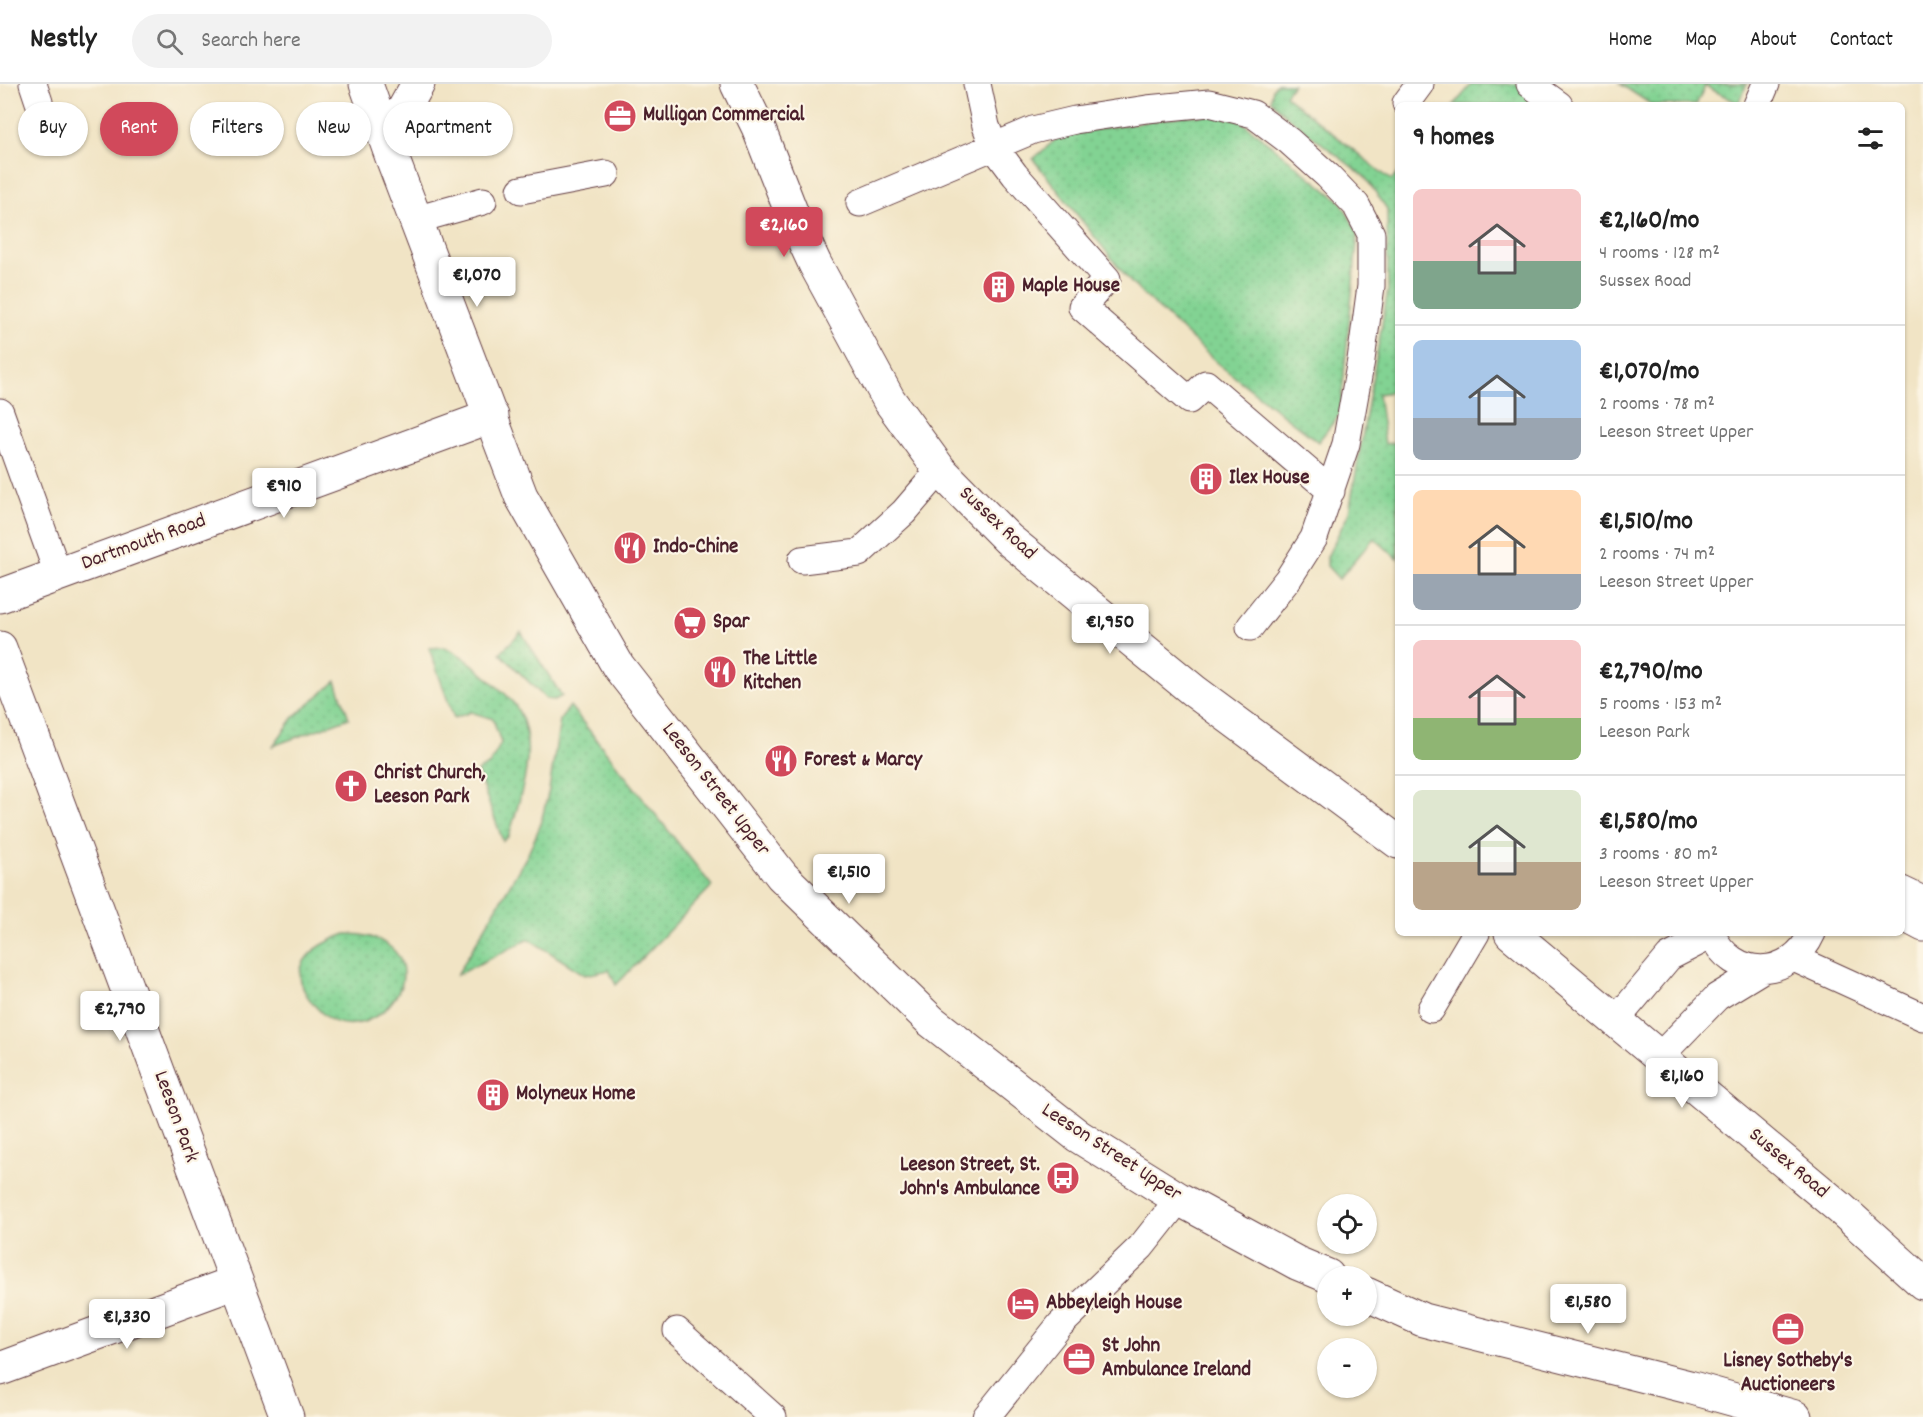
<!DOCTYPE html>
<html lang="en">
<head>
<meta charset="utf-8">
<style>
	:root { --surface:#fff; --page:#f2f2f2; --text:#222; --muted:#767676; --line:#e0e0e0; --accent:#d1495b }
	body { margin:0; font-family:Dekko,sans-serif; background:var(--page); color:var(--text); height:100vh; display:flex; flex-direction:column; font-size:22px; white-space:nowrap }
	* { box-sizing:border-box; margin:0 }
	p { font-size:20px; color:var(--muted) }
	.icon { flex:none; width:33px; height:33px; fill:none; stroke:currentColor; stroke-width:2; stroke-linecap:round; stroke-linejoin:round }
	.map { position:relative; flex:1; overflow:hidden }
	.sheet { position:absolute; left:1395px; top:18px; width:510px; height:834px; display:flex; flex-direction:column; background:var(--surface); border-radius:9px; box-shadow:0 2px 4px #0004 }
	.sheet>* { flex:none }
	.hud { position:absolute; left:18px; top:18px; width:570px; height:54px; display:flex; gap:12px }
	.fabs { position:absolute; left:1317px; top:1110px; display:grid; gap:12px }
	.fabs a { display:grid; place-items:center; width:60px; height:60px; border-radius:50%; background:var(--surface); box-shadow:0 2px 4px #0004; font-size:30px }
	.price { position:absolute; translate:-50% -51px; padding:0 14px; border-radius:6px; background:#fff; color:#222; font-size:20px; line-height:39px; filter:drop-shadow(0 2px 3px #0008) }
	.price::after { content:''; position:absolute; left:50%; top:36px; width:18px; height:14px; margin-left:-9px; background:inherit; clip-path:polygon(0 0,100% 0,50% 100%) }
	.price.on { background:var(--accent); color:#fff }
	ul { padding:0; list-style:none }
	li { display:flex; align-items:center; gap:18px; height:150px; padding:0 18px }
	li+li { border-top:2px solid var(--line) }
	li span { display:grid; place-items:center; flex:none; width:168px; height:120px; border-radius:9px; color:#555 }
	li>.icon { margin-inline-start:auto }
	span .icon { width:72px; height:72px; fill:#fffc; stroke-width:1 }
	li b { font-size:26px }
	h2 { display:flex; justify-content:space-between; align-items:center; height:72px; padding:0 18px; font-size:26px }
	.pill { padding:0 21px; border-radius:27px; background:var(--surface); box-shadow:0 2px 4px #0004; font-size:21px; line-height:54px }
	.pill.on { background:var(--accent); color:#fff }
	header { display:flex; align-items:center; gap:36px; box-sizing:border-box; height:84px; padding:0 30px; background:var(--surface); border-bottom:2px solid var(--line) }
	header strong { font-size:28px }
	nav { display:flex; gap:33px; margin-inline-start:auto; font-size:21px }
	.search { width:420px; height:54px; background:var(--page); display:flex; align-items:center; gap:15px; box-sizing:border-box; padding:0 21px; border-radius:33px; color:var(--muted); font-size:22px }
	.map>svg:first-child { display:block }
	.grass { fill:url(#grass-dots); stroke:#66795f; stroke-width:1.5 }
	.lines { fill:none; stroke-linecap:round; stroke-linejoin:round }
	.service-casing { stroke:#633d42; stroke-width:29 }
	.minor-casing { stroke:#633d42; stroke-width:35 }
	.tertiary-casing { stroke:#633d42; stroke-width:35 }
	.secondary-casing { stroke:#633d42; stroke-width:35 }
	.service { stroke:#fff; stroke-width:27 }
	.minor { stroke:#fff; stroke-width:33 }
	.tertiary { stroke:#fff; stroke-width:33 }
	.secondary { stroke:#fff; stroke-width:33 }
	.labels { text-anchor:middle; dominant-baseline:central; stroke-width:4.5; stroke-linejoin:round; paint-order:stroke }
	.poi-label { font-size:21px; font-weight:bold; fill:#4a1f2b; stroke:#fcf5e5; text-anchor:start }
	.street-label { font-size:21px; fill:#4a1f2b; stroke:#fcf5e5 }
</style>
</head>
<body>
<header>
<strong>Nestly</strong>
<div class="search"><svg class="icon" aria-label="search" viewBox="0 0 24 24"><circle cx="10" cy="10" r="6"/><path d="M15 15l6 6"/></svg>Search here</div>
<nav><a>Home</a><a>Map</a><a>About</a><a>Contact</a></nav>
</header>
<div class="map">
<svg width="1923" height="1333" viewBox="0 0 1923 1333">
	<defs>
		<pattern id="grass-dots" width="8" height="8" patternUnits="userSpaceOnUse" patternTransform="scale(1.5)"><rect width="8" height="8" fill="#82d393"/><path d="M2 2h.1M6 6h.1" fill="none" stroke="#72b57f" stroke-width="1.8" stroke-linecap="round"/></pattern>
	</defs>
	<rect width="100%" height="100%" fill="#fcf5e5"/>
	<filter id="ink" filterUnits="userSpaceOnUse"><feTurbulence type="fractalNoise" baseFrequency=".0167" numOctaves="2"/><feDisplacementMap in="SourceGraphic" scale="12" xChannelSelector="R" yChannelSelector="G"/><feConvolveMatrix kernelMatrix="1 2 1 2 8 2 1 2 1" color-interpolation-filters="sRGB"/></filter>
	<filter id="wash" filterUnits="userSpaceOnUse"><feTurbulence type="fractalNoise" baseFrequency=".008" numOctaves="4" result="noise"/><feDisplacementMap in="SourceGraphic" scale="24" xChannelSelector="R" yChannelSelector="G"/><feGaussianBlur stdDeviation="1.35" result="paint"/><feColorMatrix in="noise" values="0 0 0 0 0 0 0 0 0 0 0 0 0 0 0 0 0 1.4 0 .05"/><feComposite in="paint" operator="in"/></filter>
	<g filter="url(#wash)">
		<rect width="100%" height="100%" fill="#f1e4c5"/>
		<!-- grass -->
		<path class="grass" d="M1277,0H1293L1285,11L1391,96L1398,89V307L1378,310L1385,360L1398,358V475L1374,454L1339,495L1327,482V473L1349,428L1388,206L1387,125L1365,93L1285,31L1271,16L1273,4Z
			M1472,0H1518L1549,21H1454Z
			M1620,0H1747L1738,19L1705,2L1696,21H1652Z
			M1212,31L1240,36L1341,118L1358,149L1340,330L1318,358L1222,283L1132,200L1033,75L1061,51L1183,32Z
			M521,548L562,612L555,616L546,615L500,569Z
			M445,563C467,574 475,582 493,599C501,606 513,615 518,626C539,662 520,715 509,752L503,757L477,687L490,680L501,659L493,635L471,628L454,634L429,564Z
			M336,597L349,634L273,662L294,633Z
			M570,622L712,802L616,901L609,886L585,891L529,855L457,891L528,770L540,742L549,706L560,636Z
			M346,850C375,849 409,864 402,899C401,904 398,908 396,912C380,937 346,952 322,929C282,891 301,866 346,850Z"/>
	</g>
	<g filter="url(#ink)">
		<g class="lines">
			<!-- service casing -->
			<g class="service-casing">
				<path id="service" d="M33,0L39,18
					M977,0L986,42L994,63L1015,91L1107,195L1082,223L1189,316L1206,300L1331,407
					M1530,0L1559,21
					M1406,19L1420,0
					M1757,21L1766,0
					M521,106L606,90
					M860,119L1033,46L1075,36L1147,25L1209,19L1253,30L1289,57L1328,92L1356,121L1371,150V202L1361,276L1346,360L1314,454L1288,495L1250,543
					M415,136L483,117
					M0,328L58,490
					M802,476L859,469L904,428L940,386
					M1902,806L1923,816
					M1902,833L1923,844
					M1711,849C1732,897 1791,896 1812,849
					M1794,874L1923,933
					M1431,925L1476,849
					M1616,936L1669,873L1712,851
					M1659,973L1717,913L1763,885
					M677,1247L773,1333
					M986,1333L1060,1241L1141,1163L1179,1115"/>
			</g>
			<!-- minor casing -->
			<g class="minor-casing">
				<path id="minor" d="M0,564L287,1333
					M0,1285L236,1198"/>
			</g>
			<!-- tertiary casing -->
			<g class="tertiary-casing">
				<path id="tertiary" d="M0,512L492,332"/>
			</g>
			<!-- secondary casing -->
			<g class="secondary-casing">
				<path id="secondary" d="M366,0L391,71L521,412L618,582L782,792L931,937L1078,1052L1179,1115L1297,1179L1328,1192
					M737,0L758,43L794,135L815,180L889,316L940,386L1008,455L1194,607L1398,758
					M391,71L396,39L418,0
					M1511,849L1840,1124L1923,1199
					M1366,1210L1423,1236L1689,1303L1795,1333"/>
			</g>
			<!-- service -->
			<use href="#service" class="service"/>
			<!-- minor -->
			<use href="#minor" class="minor"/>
			<!-- tertiary -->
			<use href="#tertiary" class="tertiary"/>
			<!-- secondary -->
			<use href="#secondary" class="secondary"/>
		</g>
	</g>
	<!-- icons -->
	<defs>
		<g id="office-disc" transform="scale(1.725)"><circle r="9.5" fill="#d1495b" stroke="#fcf5e5"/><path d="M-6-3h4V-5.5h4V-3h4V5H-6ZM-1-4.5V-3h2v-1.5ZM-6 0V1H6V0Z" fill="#fff"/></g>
		<g id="building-disc" transform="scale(1.725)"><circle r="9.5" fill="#d1495b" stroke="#fcf5e5"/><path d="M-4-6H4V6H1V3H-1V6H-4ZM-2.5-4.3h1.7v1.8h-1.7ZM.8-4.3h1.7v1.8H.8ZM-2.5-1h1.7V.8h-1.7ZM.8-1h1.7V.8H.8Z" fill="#fff"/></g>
		<g id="restaurant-disc" transform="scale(1.725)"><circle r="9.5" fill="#d1495b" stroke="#fcf5e5"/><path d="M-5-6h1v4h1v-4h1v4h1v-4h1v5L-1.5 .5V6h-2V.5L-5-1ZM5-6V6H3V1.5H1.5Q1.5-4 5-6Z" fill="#fff"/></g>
		<g id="supermarket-disc" transform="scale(1.725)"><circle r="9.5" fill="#d1495b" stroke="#fcf5e5"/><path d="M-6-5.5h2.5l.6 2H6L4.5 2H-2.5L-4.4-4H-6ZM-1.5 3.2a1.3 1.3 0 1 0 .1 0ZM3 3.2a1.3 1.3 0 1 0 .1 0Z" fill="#fff"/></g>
		<g id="church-disc" transform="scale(1.725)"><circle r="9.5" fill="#d1495b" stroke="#fcf5e5"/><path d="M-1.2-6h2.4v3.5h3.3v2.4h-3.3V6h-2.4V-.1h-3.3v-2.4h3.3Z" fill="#fff"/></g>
		<g id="bus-disc" transform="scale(1.725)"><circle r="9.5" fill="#d1495b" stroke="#fcf5e5"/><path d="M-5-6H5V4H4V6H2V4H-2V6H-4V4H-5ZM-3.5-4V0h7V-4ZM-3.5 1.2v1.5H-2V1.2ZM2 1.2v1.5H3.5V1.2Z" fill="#fff"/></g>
		<g id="hotel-disc" transform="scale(1.725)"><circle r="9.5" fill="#d1495b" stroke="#fcf5e5"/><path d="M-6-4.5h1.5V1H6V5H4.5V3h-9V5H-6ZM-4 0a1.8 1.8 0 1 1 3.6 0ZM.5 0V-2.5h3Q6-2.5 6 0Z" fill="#fff"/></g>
	</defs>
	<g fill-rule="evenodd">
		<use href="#office-disc" x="620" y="32"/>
		<use href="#building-disc" x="999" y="203"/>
		<use href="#building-disc" x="1206" y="395"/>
		<use href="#restaurant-disc" x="630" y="464"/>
		<use href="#supermarket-disc" x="690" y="539"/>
		<use href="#restaurant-disc" x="720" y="588"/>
		<use href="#restaurant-disc" x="781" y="677"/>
		<use href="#church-disc" x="351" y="702"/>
		<use href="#building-disc" x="493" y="1011"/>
		<use href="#bus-disc" x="1063" y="1094"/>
		<use href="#hotel-disc" x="1023" y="1220"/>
		<use href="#office-disc" x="1788" y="1245"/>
		<use href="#office-disc" x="1079" y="1275"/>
	</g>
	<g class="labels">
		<!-- poi labels -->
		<g class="poi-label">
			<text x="643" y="32">Mulligan Commercial</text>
			<text x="1022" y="203">Maple House</text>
			<text x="1229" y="395">Ilex House</text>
			<text x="653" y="464">Indo-Chine</text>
			<text x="713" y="539">Spar</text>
			<text x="743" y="576">The Little<tspan x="743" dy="24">Kitchen</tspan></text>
			<text x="804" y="677">Forest &amp; Marcy</text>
			<text x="374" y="690">Christ Church,<tspan x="374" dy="24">Leeson Park</tspan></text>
			<text x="516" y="1011">Molyneux Home</text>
			<text x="1040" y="1082" text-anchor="end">Leeson Street, St.<tspan x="1040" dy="24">John's Ambulance</tspan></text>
			<text x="1046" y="1220">Abbeyleigh House</text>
			<text x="1102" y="1263">St John<tspan x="1102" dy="24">Ambulance Ireland</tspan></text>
			<text x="1788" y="1278" text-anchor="middle">Lisney Sotheby's<tspan x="1788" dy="24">Auctioneers</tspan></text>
		</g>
		<!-- street labels -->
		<g class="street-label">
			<text transform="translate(997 440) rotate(43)">Sussex Road</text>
			<text transform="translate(144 459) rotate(-20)">Dartmouth Road</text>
			<text transform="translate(715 706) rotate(52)">Leeson Street Upper</text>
			<text transform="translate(175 1033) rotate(70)">Leeson Park</text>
			<text transform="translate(1111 1069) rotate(33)">Leeson Street Upper</text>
			<text transform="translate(1788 1080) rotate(40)">Sussex Road</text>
		</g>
	</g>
</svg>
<div class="fabs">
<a><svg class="icon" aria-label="locate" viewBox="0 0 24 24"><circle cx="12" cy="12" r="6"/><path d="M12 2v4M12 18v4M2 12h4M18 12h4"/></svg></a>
<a>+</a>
<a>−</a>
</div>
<b class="price on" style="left:784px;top:174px">€2,160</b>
<b class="price" style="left:477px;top:224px">€1,070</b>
<b class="price" style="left:284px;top:435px">€910</b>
<b class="price" style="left:1110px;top:571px">€1,950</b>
<b class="price" style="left:849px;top:821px">€1,510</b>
<b class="price" style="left:120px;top:958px">€2,790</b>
<b class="price" style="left:1682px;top:1025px">€1,160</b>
<b class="price" style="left:1588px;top:1251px">€1,580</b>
<b class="price" style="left:127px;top:1266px">€1,330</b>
<div class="hud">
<a class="pill">Buy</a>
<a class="pill on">Rent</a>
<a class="pill">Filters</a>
<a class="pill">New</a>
<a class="pill">Apartment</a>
</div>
<section class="sheet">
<h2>9 homes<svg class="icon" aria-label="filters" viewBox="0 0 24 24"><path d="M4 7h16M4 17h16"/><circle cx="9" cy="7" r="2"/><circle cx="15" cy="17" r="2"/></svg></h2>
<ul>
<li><span style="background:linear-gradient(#f6c9c9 60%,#7fa58c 0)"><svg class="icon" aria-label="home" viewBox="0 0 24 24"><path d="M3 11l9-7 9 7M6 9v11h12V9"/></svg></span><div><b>€2,160/mo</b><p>4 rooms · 128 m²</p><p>Sussex Road</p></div></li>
<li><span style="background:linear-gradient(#a9c7e8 65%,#9aa5b1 0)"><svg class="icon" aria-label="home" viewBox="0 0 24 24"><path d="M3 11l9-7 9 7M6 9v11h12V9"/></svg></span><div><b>€1,070/mo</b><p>2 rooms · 78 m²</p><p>Leeson Street Upper</p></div></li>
<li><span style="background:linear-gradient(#ffd9b3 70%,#9aa5b1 0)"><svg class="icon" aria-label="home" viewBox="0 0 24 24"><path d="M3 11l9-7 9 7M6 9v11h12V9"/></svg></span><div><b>€1,510/mo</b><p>2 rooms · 74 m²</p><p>Leeson Street Upper</p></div></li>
<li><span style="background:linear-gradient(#f6c9c9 65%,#8fb573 0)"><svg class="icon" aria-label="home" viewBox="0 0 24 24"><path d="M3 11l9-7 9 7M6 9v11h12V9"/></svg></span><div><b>€2,790/mo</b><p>5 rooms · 153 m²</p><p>Leeson Park</p></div></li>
<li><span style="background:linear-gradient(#dfe7d0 60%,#b9a48a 0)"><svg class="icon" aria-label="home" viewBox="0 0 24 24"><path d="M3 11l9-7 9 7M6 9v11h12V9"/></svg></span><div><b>€1,580/mo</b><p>3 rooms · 80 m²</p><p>Leeson Street Upper</p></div></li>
</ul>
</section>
</div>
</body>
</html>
